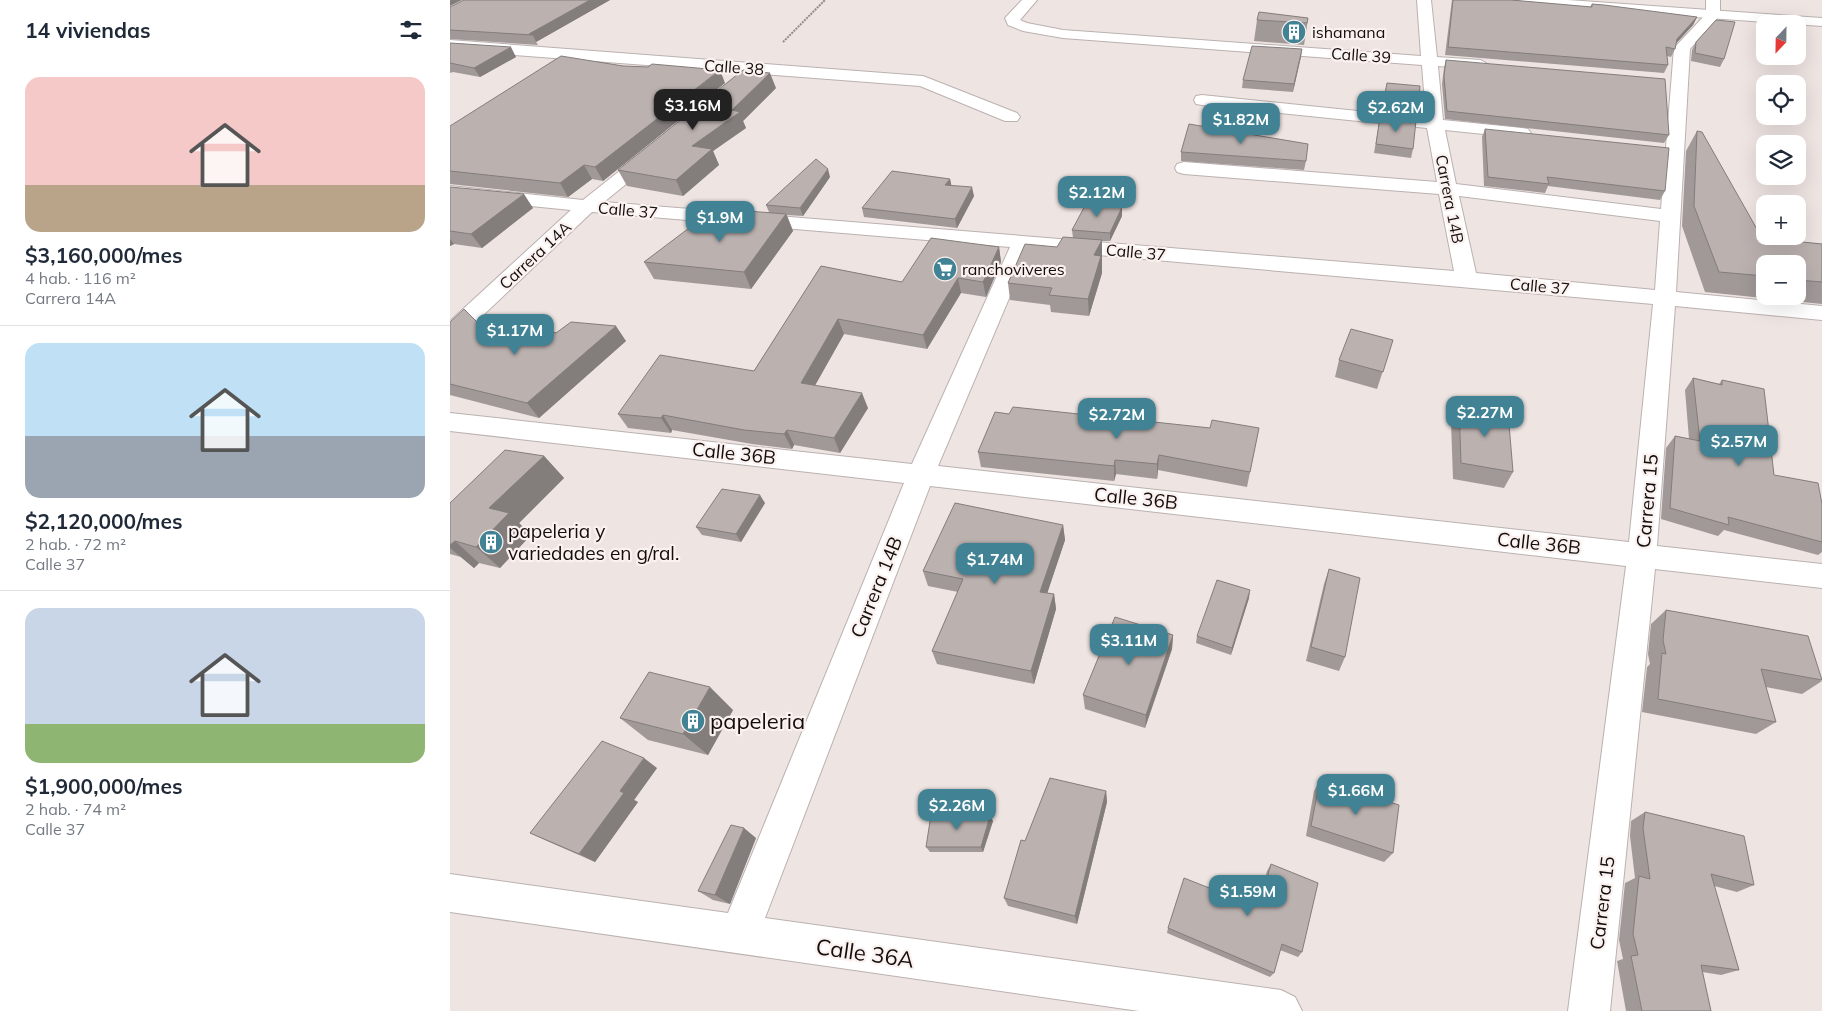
<!DOCTYPE html>
<html lang="es">
<head>
<meta charset="utf-8">
<style>
	:root { --surface:#fff; --page:#f6f6f7; --text:#1f2937; --muted:#747a83; --line:#e0e1e3; --accent:#418394 }
	body { margin:0; font-family:Mulish,sans-serif; background:var(--page); color:var(--text); height:100vh; display:flex; flex-direction:column; font-size:19px; white-space:nowrap }
	* { box-sizing:border-box; margin:0 }
	p { font-size:16px; color:var(--muted) }
	.icon { flex:none; width:28px; height:28px; fill:none; stroke:currentColor; stroke-width:2; stroke-linecap:round; stroke-linejoin:round }
	.map { position:relative; flex:1; overflow:hidden }
	.side { display:flex; flex-direction:column; background:var(--surface); width:450px }
	.side>* { flex:none }
	.needle { width:32px; rotate:202deg }
	.buttons { position:absolute; left:1306px; top:15px; display:grid; gap:10px }
	.buttons a { display:grid; place-items:center; width:50px; height:50px; border-radius:10px; background:var(--surface); box-shadow:0 5px 20px #0002; font-size:25px }
	.price { position:absolute; translate:-50% -42px; padding:0 11px; border-radius:10px; background:var(--accent); color:#fff; font-size:16px; line-height:32px; filter:drop-shadow(0 1px 2px #0008) }
	.price::after { content:''; position:absolute; left:50%; top:30px; width:15px; height:11px; margin-left:-8px; background:inherit; clip-path:polygon(0 0,100% 0,50% 100%) }
	.price.on { background:#222; color:#fff }
	ul { padding:0; list-style:none }
	li { display:grid; align-content:center; gap:10px; height:265px; padding:0 25px }
	li+li { border-top:1px solid var(--line) }
	li span { display:grid; place-items:center; height:155px; border-radius:15px; color:#555 }
	li>.icon { margin-inline-start:auto }
	span .icon { width:90px; height:90px; fill:#fffc; stroke-width:1 }
	li b { font-size:21px }
	h2 { display:flex; justify-content:space-between; align-items:center; height:60px; padding:0 25px; font-size:21px }
	main { display:flex; flex:1; min-height:0 }
	.map>svg:first-child { display:block }
	.lines { fill:none; stroke-linecap:round; stroke-linejoin:round }
	.minor-casing { stroke:#bbb1b0; stroke-width:2 }
	.tertiary-casing { stroke:#bbb1b0; stroke-width:2 }
	.path { stroke:#928a89; stroke-width:2; stroke-dasharray:2 1; stroke-linecap:butt }
	.minor { fill:#fff; fill-rule:evenodd }
	.tertiary { fill:#fff; fill-rule:evenodd }
	.wall { fill:#a19997; fill-rule:evenodd }
	.shaded-wall { fill:#837d7b }
	.building { fill:#bbb2b0; stroke:#837d7b }
	.labels { text-anchor:middle; dominant-baseline:central; stroke-width:4.5; stroke-linejoin:round; paint-order:stroke }
	.far-poi-label { font-size:16px; fill:#120e0e; stroke:#fbf1ef; text-anchor:start }
	.far-street-label { font-size:16px; fill:#120e0e; stroke:#fbf1ef }
	.street-label { font-size:19px; fill:#120e0e; stroke:#fbf1ef }
	.poi-label { font-size:19px; fill:#120e0e; stroke:#fbf1ef; text-anchor:start }
	.near-poi-label { font-size:22px; fill:#120e0e; stroke:#fbf1ef; text-anchor:start }
	.near-street-label { font-size:22px; fill:#120e0e; stroke:#fbf1ef }
</style>
</head>
<body>
<main>
<section class="side">
<h2>14 viviendas<svg class="icon" aria-label="filters" viewBox="0 0 24 24"><path d="M4 7h16M4 17h16"/><circle cx="9" cy="7" r="2"/><circle cx="15" cy="17" r="2"/></svg></h2>
<ul>
<li><span style="background:linear-gradient(#f6c9c9 70%,#b9a48a 0)"><svg class="icon" aria-label="home" viewBox="0 0 24 24"><path d="M3 11l9-7 9 7M6 9v11h12V9"/></svg></span><div><b>$3,160,000/mes</b><p>4 hab. · 116 m²</p><p>Carrera 14A</p></div></li>
<li><span style="background:linear-gradient(#bfe0f5 60%,#9aa5b1 0)"><svg class="icon" aria-label="home" viewBox="0 0 24 24"><path d="M3 11l9-7 9 7M6 9v11h12V9"/></svg></span><div><b>$2,120,000/mes</b><p>2 hab. · 72 m²</p><p>Calle 37</p></div></li>
<li><span style="background:linear-gradient(#c9d6e8 75%,#8fb573 0)"><svg class="icon" aria-label="home" viewBox="0 0 24 24"><path d="M3 11l9-7 9 7M6 9v11h12V9"/></svg></span><div><b>$1,900,000/mes</b><p>2 hab. · 74 m²</p><p>Calle 37</p></div></li>
</ul>
</section>
<div class="map">
<svg width="1372" height="1011" viewBox="0 0 1372 1011">
	<rect width="100%" height="100%" fill="#eee4e2"/>
	<g class="lines">
		<!-- minor casing -->
		<g class="minor-casing">
			<path id="minor" d="M572,0H587L570,20L577,23L613,30L971,56L967,0H981L987,57L1031,60L1039,65L1031,70L988,66L993,120L1072,128L1078,129L1081,133L1078,137L1072,138L995,130L1006,184L1211,209L1224,48L1256,14V0H1270V15L1240,49L1226,292L1372,306V320L1225,306L1207,546L1372,564V588L1205,569L1160,1011H1118L1176,566L480,486L315,918L831,990L845,997L852,1011H689L0,912V874L278,913L454,483L0,431V413L462,464L560,247L142,212L8,339L0,342V321L121,210L0,198V186L133,200L196,150H208L211,154L208,158L154,202L1004,271L989,194L734,174L727,172L725,168L727,164L734,162L987,182L977,128L752,105L746,104L744,100L746,96L752,95L976,118L972,65L613,38L573,31L558,25L555,18ZM1009,196L1210,221L1205,290L1026,273ZM580,249L1203,304L1179,542L488,466Z
				M0,40L473,76L567,113L570,117L567,121H555L470,86L0,50Z"/>
		</g>
		<!-- tertiary casing -->
		<g class="tertiary-casing">
			<path id="tertiary" d="M1051,0H1118L1372,18V26L1058,4Z"/>
		</g>
		<!-- path -->
		<path class="path" d="M333,42L375,0"/>
		<!-- minor -->
		<use href="#minor" class="minor"/>
		<!-- tertiary -->
		<use href="#tertiary" class="tertiary"/>
	</g>
	<!-- wall -->
	<path class="wall" d="M160,0L86,42L88,45L0,39V7Z
		M1002,0H1061L1140,7L1142,4L1247,17L1243,25L1226,43L1225,49L1221,57L1217,56L1218,65L1214,73L995,55Z
		M858,18L854,45L804,41L807,20Z
		M1246,42L1274,59L1270,67L1241,61L1242,50Z
		M0,43L66,57L30,77L3,72L0,73Z
		M852,49L843,92L792,88L793,80Z
		M996,60L1219,135L1214,143L995,119L992,84L994,68Z
		M275,83L153,181L142,179L118,197L0,184V126Z
		M937,83L968,108L966,116L931,112Z
		M326,88L293,121L296,128L263,151L269,165L233,196L177,186L168,170Z
		M930,117L963,149L961,158L924,153Z
		M1035,129L1215,191L1210,200L1098,186L1095,193L1034,186L1032,137Z
		M1247,131L1312,238L1372,244V304L1255,292L1232,226L1236,151ZM1315,264H1348V296H1315Z
		M731,152L856,161L854,170L731,161Z
		M380,177L353,216L337,215L343,231L301,289L204,279L194,262L285,222L319,212L316,205Z
		M500,179L501,185L524,196L507,228L414,217L412,208Z
		M0,187L83,208L32,248L4,244L0,246Z
		M672,216L660,241H652V273L639,316L601,312L600,305L560,300L558,283L607,247L623,238L622,230Z
		M549,247L551,262L536,297L511,293L477,349L394,334L365,385L418,408L390,453L344,445L342,449L302,444L222,430L221,433L178,428L168,414L304,371L371,266L452,282Z
		M0,322L29,324L176,341L89,418L0,395Z
		M943,340L927,389L885,377L889,360Z
		M1243,378L1269,384L1272,380L1324,475L1372,504V552L1368,555L1274,530L1268,536L1211,519L1216,448L1225,436L1239,439L1235,390Z
		M1009,405L1063,472L1054,488L1003,479L1001,422Z
		M559,414L760,428H809L797,487L708,470L707,479L666,474L664,481L531,467L528,452Z
		M94,456L114,478L69,523L81,535L50,568L29,563L24,568L11,557L0,554V503Z
		M315,503L291,542L252,535L246,527Z
		M613,525L615,540L597,593L604,594L606,609L584,684L487,664L482,651L508,592L478,586L473,571Z
		M879,569L895,657L889,671L856,661L874,584Z
		M799,598L781,655L746,643L747,636Z
		M1216,610L1372,681L1352,694L1316,687L1326,722L1306,734L1192,712L1197,667L1200,664L1198,654L1201,624Z
		M723,635L722,649L695,728L635,709L633,695Z
		M283,710L258,755L198,740L170,718Z
		M207,768L184,800L188,802L145,862L97,841L80,833Z
		M870,780L943,853L934,862L856,836L864,791Z
		M656,791L657,802L627,924L558,906L554,898Z
		M1195,812L1304,885L1287,892L1264,886L1289,970L1271,975L1252,972L1261,1011H1176L1167,961L1173,959L1169,940L1175,883L1185,878L1180,836L1181,821Z
		M540,816L543,821L533,852H480L476,847Z
		M306,838L280,904L263,900L248,891Z
		M821,864L852,952L848,957L830,950L824,973L820,977L717,933L718,928L772,893L809,902L817,871Z"/>
	<!-- shaded-wall -->
	<path class="shaded-wall" d="M0,0H12L0,6Z
		M140,0H160L86,42L83,35L79,34Z
		M1247,17L1243,25L1223,47L1227,39Z
		M858,18L855,39L854,45L857,23Z
		M61,47L66,57L30,77L24,68Z
		M852,49L851,57L843,92L844,84Z
		M270,70L275,83L153,181L145,167Z
		M320,73L326,88L293,121L296,128L263,151L269,165L233,196L226,180L242,146L282,110Z
		M134,165L142,179L118,197L110,183Z
		M378,169L380,177L353,216L350,208Z
		M500,179L502,188L495,185Z
		M522,187L524,196L507,228L505,219Z
		M74,194L83,208L32,248L21,234Z
		M672,207V216L660,241V233Z
		M336,214L343,231L301,289L294,272Z
		M0,239L4,244L0,246Z
		M652,240V273L639,316L638,299L644,255Z
		M549,247L551,262L536,297L533,282Z
		M508,278L511,293L477,349L473,335Z
		M388,319L394,334L358,398L351,383Z
		M166,326L176,341L89,418L77,403Z
		M412,393L418,408L390,453L384,438Z
		M213,415L222,430L221,433L211,418Z
		M337,430L344,445L342,449L334,434Z
		M709,455L708,470L707,479V464Z
		M94,456L114,478L69,523L81,535L50,568L26,547L39,508Z
		M665,460L666,474L664,481V466Z
		M310,495L315,503L291,542L286,534Z
		M613,525L615,540L593,606L590,592Z
		M5,541L29,563L24,568L0,548V545Z
		M800,590L799,598L781,655L782,648Z
		M604,594L606,609L584,684L581,671Z
		M723,635L722,649L695,728L696,715Z
		M260,687L283,710L258,755L233,734Z
		M194,758L207,768L184,800L188,802L145,862L129,854L170,791Z
		M656,791L657,802L627,924L625,916Z
		M540,816L543,821L533,852L531,847Z
		M294,828L306,838L280,904L265,895Z"/>
	<!-- building -->
	<path class="building" d="M14,0H140L79,34L83,35L0,30V7Z
		M1003,0H1061L1142,7V4L1154,5L1247,17L1227,39L1225,49L1216,47L1218,65L998,47Z
		M809,12L858,18L857,23L807,20Z
		M1266,20L1285,22L1274,59L1245,53L1246,42Z
		M0,43L61,47L24,68L0,63Z
		M802,46L852,49L844,84L793,80Z
		M111,56L173,66L198,67L202,64L270,70L145,167L134,165L110,183L0,171V126Z
		M996,60L1215,79L1219,135L997,111L994,76Z
		M293,70L320,73L282,110L290,112L242,146L262,149L226,180L168,170Z
		M937,83L970,86L968,108L933,104Z
		M930,117L966,121L963,149L926,144Z
		M739,124L858,144L856,161L731,152Z
		M1035,129L1219,148L1215,191L1097,177L1099,184L1038,177Z
		M1247,131L1252,132L1312,238L1372,244V282L1348,280V264H1315V276L1269,272L1244,206Z
		M366,159L378,169L350,208L316,205Z
		M442,171L500,179L495,185L522,187L505,219L412,208Z
		M0,187L74,194L21,234L0,231Z
		M637,202L672,207L660,233L622,230Z
		M297,211L336,214L294,272L194,262L251,219L285,222Z
		M613,237L652,240L644,255L651,256L638,299L599,295L602,288L558,283L575,244L607,247Z
		M481,238L549,247L533,282L508,278L473,335L388,319L351,383L412,393L384,438L337,430L334,434L294,430L213,415L211,418L168,414L210,355L304,371L371,266L452,282Z
		M14,309L27,322L26,324L84,329L86,328L106,333L121,322L166,326L77,403L0,384V322Z
		M901,329L943,340L933,372L889,360Z
		M1243,378L1272,385V380L1314,389L1324,475L1368,483L1372,504V542L1278,517L1279,525L1220,508L1225,436L1250,441Z
		M1009,405L1058,412L1063,472L1011,463Z
		M563,407L760,428L762,420L809,428L800,472L709,455L707,464L665,460L664,466L528,452L545,412L559,414Z
		M55,450L94,456L39,508L59,513L26,547L5,541L0,545V503Z
		M272,489L310,495L286,534L246,527Z
		M505,503L613,525L590,592L604,594L581,671L482,651L513,579L473,571Z
		M879,569L910,578L895,657L861,647Z
		M767,580L800,590L782,648L747,636Z
		M1216,610L1358,636L1372,680L1311,669L1326,722L1208,699L1212,653L1216,654L1213,640Z
		M665,617L723,635L696,715L633,695Z
		M199,672L260,687L233,734L170,718Z
		M152,741L194,758L170,791L174,793L129,854L80,833Z
		M600,778L656,791L625,916L554,898L571,840L575,841Z
		M870,780L949,805L943,853L861,826Z
		M1195,812L1294,836L1304,885L1261,874L1289,970L1251,965L1261,1011H1192L1181,956L1188,955L1183,934L1189,876L1200,879L1193,828Z
		M481,815L540,816L531,847H476Z
		M281,825L294,828L265,895L248,891Z
		M821,864L868,883L852,952L832,944L824,973L718,928L734,878L772,893L774,887L810,903Z"/>
	<!-- icons -->
	<defs>
		<g id="building-disc" transform="scale(1.25)"><circle r="9.5" fill="#418394" stroke="#fbf1ef"/><path d="M-4-6H4V6H1V3H-1V6H-4ZM-2.5-4.3h1.7v1.8h-1.7ZM.8-4.3h1.7v1.8H.8ZM-2.5-1h1.7V.8h-1.7ZM.8-1h1.7V.8H.8Z" fill="#fff"/></g>
		<g id="supermarket-disc" transform="scale(1.25)"><circle r="9.5" fill="#418394" stroke="#fbf1ef"/><path d="M-6-5.5h2.5l.6 2H6L4.5 2H-2.5L-4.4-4H-6ZM-1.5 3.2a1.3 1.3 0 1 0 .1 0ZM3 3.2a1.3 1.3 0 1 0 .1 0Z" fill="#fff"/></g>
	</defs>
	<g fill-rule="evenodd">
		<use href="#building-disc" x="844" y="32"/>
		<use href="#supermarket-disc" x="495" y="269"/>
		<use href="#building-disc" x="41" y="542"/>
		<use href="#building-disc" x="243" y="721"/>
	</g>
	<g class="labels">
		<!-- far-poi labels -->
		<g class="far-poi-label">
			<text x="862" y="32">ishamana</text>
			<text x="512" y="269">ranchoviveres</text>
		</g>
		<!-- far-street labels -->
		<g class="far-street-label">
			<text transform="translate(911 55) rotate(4)">Calle 39</text>
			<text transform="translate(284 67) rotate(4)">Calle 38</text>
			<text transform="translate(1000 199) rotate(79)">Carrera 14B</text>
			<text transform="translate(178 210) rotate(5)">Calle 37</text>
			<text transform="translate(686 252) rotate(5)">Calle 37</text>
			<text transform="translate(85 255) rotate(-43)">Carrera 14A</text>
			<text transform="translate(1090 286) rotate(5)">Calle 37</text>
		</g>
		<!-- street labels -->
		<g class="street-label">
			<text transform="translate(284 453) rotate(6)">Calle 36B</text>
			<text transform="translate(686 498) rotate(6)">Calle 36B</text>
			<text transform="translate(1197 501) rotate(-85)">Carrera 15</text>
			<text transform="translate(1089 543) rotate(6)">Calle 36B</text>
			<text transform="translate(426 587) rotate(-68)">Carrera 14B</text>
			<text transform="translate(1152 903) rotate(-83)">Carrera 15</text>
		</g>
		<!-- poi labels -->
		<g class="poi-label">
			<text x="58" y="531">papeleria y<tspan x="58" dy="22">variedades en g/ral.</tspan></text>
		</g>
		<!-- near-poi labels -->
		<g class="near-poi-label">
			<text x="260" y="721">papeleria</text>
		</g>
		<!-- near-street labels -->
		<g class="near-street-label">
			<text transform="translate(415 953) rotate(8)">Calle 36A</text>
		</g>
	</g>
</svg>
<div class="buttons">
<a><svg class="needle" viewBox="-14 -14 28 28"><path d="M0-13l5 13h-10z" fill="#e53935"/><path d="M0 13l5-13h-10z" fill="#747a83"/></svg></a>
<a><svg class="icon" aria-label="locate" viewBox="0 0 24 24"><circle cx="12" cy="12" r="6"/><path d="M12 2v4M12 18v4M2 12h4M18 12h4"/></svg></a>
<a><svg class="icon" aria-label="layers" viewBox="0 0 24 24"><path d="M12 4l9 5-9 5-9-5zM3 14l9 5 9-5"/></svg></a>
<a>+</a>
<a>−</a>
</div>
<b class="price on" style="left:243px;top:131px">$3.16M</b>
<b class="price" style="left:946px;top:133px">$2.62M</b>
<b class="price" style="left:791px;top:145px">$1.82M</b>
<b class="price" style="left:647px;top:218px">$2.12M</b>
<b class="price" style="left:270px;top:243px">$1.9M</b>
<b class="price" style="left:65px;top:356px">$1.17M</b>
<b class="price" style="left:1035px;top:438px">$2.27M</b>
<b class="price" style="left:667px;top:440px">$2.72M</b>
<b class="price" style="left:1289px;top:467px">$2.57M</b>
<b class="price" style="left:545px;top:585px">$1.74M</b>
<b class="price" style="left:679px;top:666px">$3.11M</b>
<b class="price" style="left:906px;top:816px">$1.66M</b>
<b class="price" style="left:507px;top:831px">$2.26M</b>
<b class="price" style="left:798px;top:917px">$1.59M</b>
</div>
</main>
</body>
</html>
